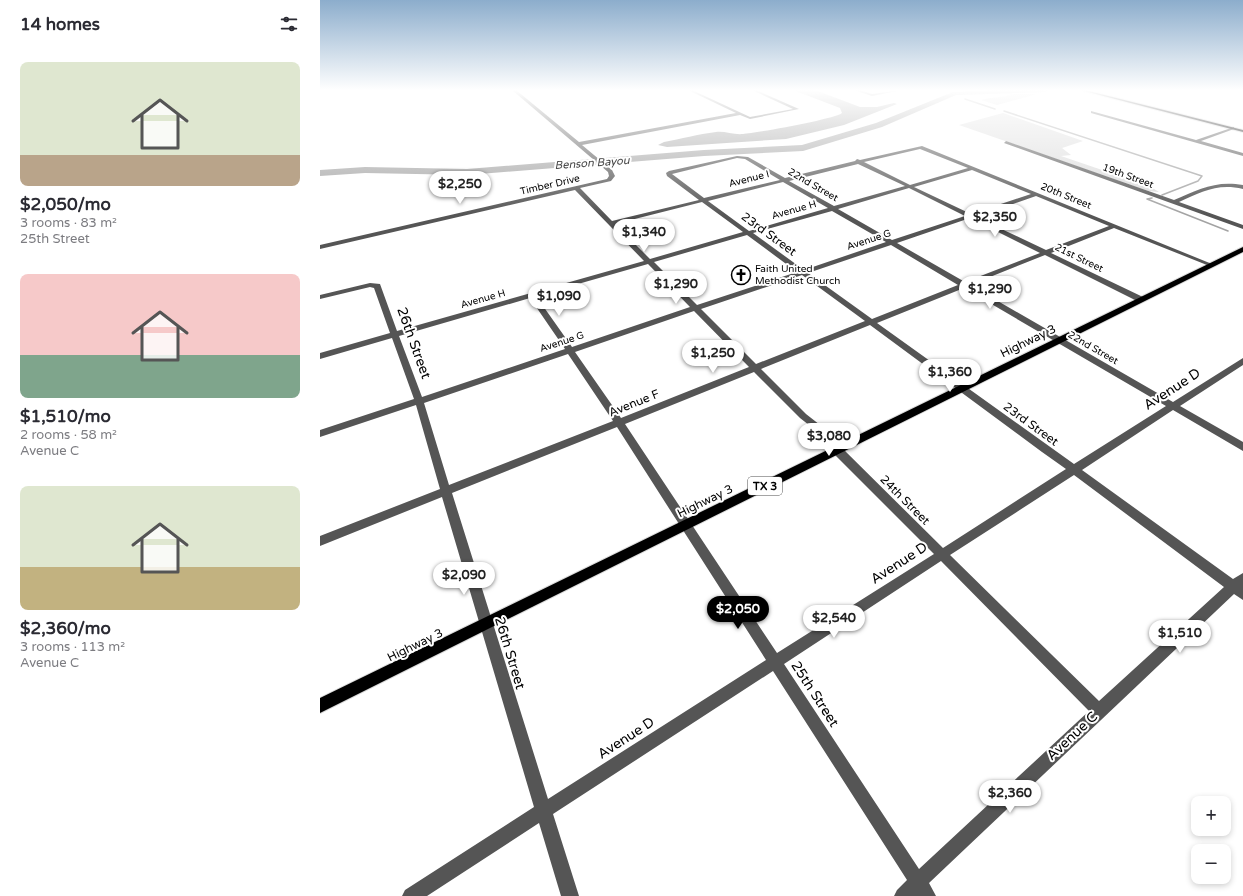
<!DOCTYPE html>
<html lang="en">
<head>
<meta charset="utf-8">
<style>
	:root { --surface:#fff; --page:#f7f7f7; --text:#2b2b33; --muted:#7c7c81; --accent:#000 }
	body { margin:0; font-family:"Varela Round",sans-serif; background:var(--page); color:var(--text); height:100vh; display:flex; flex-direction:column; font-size:15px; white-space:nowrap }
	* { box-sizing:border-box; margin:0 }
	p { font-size:13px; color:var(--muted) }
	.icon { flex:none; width:22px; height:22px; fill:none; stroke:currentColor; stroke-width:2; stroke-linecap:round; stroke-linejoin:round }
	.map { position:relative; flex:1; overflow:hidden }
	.sheet { display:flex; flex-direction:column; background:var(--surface); width:320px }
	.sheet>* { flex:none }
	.tools { position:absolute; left:871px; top:796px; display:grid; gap:8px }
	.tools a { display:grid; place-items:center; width:40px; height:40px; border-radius:8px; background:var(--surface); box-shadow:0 2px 6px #0003; font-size:20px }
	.price { position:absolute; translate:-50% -34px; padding:0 9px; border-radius:14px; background:#fff; color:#222; font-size:13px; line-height:26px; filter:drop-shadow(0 1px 2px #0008) }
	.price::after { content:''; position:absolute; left:50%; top:24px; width:12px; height:9px; margin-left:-6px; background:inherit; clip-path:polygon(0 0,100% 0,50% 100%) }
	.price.selected { background:var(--accent); color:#fff }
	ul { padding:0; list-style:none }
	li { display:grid; align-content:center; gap:8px; height:212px; padding:0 20px }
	li span { display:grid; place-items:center; height:124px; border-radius:8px; color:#555 }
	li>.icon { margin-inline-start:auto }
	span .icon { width:72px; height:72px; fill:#fffc; stroke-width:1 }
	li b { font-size:17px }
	h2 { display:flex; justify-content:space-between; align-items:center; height:48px; padding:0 20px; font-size:17px }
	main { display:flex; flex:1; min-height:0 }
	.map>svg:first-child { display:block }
	.green { fill:#dcdcdc }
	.water { fill:#a3a3a3 }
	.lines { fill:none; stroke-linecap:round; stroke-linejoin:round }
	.stream { stroke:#a3a3a3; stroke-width:1.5 }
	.river { fill:#a3a3a3; fill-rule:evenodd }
	.major-casing { stroke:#dbdbdb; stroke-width:2 }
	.minor { fill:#555; fill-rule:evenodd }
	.major { fill:#000; fill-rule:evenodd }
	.labels { text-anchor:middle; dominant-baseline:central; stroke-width:4; stroke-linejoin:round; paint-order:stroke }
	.far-street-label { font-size:10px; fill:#000; stroke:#fff }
	.far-poi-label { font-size:10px; fill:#000; stroke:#fff; text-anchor:start }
	.far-water-label { font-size:11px; font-style:italic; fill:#444; stroke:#fff }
	.shield { fill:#fff; stroke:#4c4c4c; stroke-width:1 }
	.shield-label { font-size:11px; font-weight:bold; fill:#000 }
	.street-label { font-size:12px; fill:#000; stroke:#fff }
	.near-street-label { font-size:14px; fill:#000; stroke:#fff }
</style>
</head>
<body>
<main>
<section class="sheet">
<h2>14 homes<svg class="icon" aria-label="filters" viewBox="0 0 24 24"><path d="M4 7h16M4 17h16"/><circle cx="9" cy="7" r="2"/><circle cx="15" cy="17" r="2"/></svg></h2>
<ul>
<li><span style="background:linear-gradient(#dfe7d0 75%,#b9a48a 0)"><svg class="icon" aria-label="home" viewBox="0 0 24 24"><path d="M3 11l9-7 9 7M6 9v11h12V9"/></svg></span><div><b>$2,050/mo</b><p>3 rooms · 83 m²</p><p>25th Street</p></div></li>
<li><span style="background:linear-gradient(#f6c9c9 65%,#7fa58c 0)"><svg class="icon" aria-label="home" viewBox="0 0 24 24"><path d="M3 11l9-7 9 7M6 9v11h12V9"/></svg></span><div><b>$1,510/mo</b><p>2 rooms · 58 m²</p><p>Avenue C</p></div></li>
<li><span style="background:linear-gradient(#dfe7d0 65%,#c2b280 0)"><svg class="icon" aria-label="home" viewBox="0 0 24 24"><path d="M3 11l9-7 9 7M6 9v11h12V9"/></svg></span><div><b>$2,360/mo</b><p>3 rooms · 113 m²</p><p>Avenue C</p></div></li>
</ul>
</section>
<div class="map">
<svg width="923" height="896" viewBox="0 0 923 896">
	<rect width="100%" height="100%" fill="#fff"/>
	<!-- green -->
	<path class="green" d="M693,94H717L677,105L661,100C671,97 683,98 693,94Z
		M683,113L763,141L742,148L751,155L741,156L829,186L839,192L828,191L639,125Z"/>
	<!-- water -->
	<path class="water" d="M473,90H495L540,107H557L574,103L577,104L524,125L466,139L347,147L338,145L344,142C361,139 378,134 396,132C405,131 414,135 423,134C437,133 515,119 522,113L520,108Z"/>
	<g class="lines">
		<!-- stream -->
		<path class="stream" d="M626,96H628
			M645,99L675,109
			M684,111L882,176L878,181L842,195
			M832,198L827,199L908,231"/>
		<!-- river -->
		<path class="river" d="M675,90H728L725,92L636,95L562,127L483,151L384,156L147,175L45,173L0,176V170L45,167L147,169L384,150L482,145L556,123L633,92Z"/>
		<!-- major casing -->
		<g class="major-casing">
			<path id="major" d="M760,90H765L923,130V132Z
				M923,247V252L0,713V698Z"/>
		</g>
		<!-- minor -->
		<path class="minor" d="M192,90H196L259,142L416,113L368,90H372L430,117L473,109L432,90H436L479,109L430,119L420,115L262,145L292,170L295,176L291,181L260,188L292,221L379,200L347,176L346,173L349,171L417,156L428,157L465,178L535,161L537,159L540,160L602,146L892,264L887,265L794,228L731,253L823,297V301H817L725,255L650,285L853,402L923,358V365L860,406L923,442V451L853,410L762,470L913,579L923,573V600L914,594L609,883L616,896H574L577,890L587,880L453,671L233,814L259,896H241L219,823L107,896H82L85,890L214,807L122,497L0,546V536L120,489L96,405L0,437V430L94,399L72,338L0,359V353L70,333L54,288L50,287L0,299V295L50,283L60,284L77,331L324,261L255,190L0,249V245L287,179L289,176L288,172ZM600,149L648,168L590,185L544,162ZM417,158L425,159L460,180L384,198L352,174ZM538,164L585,186L514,206L469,181ZM652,170L711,194L651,214L594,187ZM463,182L508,208L429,231L388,201ZM589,188L645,216L572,240L518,209ZM716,196L789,226L726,250L656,217ZM382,202L423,232L330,259L295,224ZM512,211L566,242L484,270L433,233ZM650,218L720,253L645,282L577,243ZM427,235L477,272L377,305L334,262ZM571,245L638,285L552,319L488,273ZM328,264L370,307L252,347L216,296ZM482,275L545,321L436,364L381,309ZM644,288L846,406L754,464L557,323ZM210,298L245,349L102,397L79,336ZM374,311L429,367L301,418L255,352ZM550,325L722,452L746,469L623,548L521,447L509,432L486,414L441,369ZM248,354L293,421L129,485L104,403ZM434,372L480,418L503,436L513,453L614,554L457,653L305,424ZM297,427L446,660L228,799L132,493ZM754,475L904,587L779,701L630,555ZM621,561L769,711L599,869L464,664Z
			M534,90H539L552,94L582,90L552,96Z
			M771,111L876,140L914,127V129L881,141L923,153V156L771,113Z
			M686,141L854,200C878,190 895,180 923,185V189C897,183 882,192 859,202L923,225V229L684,143Z"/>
		<!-- major -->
		<use href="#major" class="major"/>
	</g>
	<!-- sky -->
	<linearGradient id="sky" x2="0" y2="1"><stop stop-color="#8cadcc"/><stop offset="0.42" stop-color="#fff"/><stop offset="1" stop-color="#fff" stop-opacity="0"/></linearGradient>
	<rect width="923" height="215" fill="url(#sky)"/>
	<!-- icons -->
	<defs>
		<g id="church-ring" transform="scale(1)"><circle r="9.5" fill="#fff" stroke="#000" stroke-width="1.5"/><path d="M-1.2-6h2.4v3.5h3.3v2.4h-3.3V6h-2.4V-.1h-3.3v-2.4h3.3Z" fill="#000"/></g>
	</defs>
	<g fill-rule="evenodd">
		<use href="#church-ring" x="421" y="275"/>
	</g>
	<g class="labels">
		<!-- far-street labels -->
		<g class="far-street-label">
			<text transform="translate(808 176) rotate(20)">19th Street</text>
			<text transform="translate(429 179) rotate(-14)">Avenue I</text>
			<text transform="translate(230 185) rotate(-13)">Timber Drive</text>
			<text transform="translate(493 185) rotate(30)">22nd Street</text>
			<text transform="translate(746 196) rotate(22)">20th Street</text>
			<text transform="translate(474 210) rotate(-16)">Avenue H</text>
			<text transform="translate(549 240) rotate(-18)">Avenue G</text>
			<text transform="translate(759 258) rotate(26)">21st Street</text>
			<text transform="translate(163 299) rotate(-16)">Avenue H</text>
			<text transform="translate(242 342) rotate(-18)">Avenue G</text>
			<text transform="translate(773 348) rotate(30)">22nd Street</text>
		</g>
		<!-- far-poi labels -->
		<g class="far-poi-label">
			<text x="435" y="269">Faith United<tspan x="435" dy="12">Methodist Church</tspan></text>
		</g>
		<!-- far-water labels -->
		<g class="far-water-label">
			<text transform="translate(272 163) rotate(-4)">Benson Bayou</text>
		</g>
		<!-- shield labels -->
		<rect class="shield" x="428" y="477" width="34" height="18" rx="3"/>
		<g class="shield-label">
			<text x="445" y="486">TX 3</text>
		</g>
		<!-- street labels -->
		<g class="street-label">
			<text transform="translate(449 234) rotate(36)">23rd Street</text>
			<text transform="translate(708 341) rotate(-26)">Highway 3</text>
			<text transform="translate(314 403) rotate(-22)">Avenue F</text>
			<text transform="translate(711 424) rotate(36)">23rd Street</text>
			<text transform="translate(585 500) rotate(45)">24th Street</text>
			<text transform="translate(385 501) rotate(-26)">Highway 3</text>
			<text transform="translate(95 645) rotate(-26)">Highway 3</text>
		</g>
		<!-- near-street labels -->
		<g class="near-street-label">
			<text transform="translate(94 343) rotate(70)">26th Street</text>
			<text transform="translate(852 389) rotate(-33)">Avenue D</text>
			<text transform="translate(579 563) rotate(-33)">Avenue D</text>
			<text transform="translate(190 653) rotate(73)">26th Street</text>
			<text transform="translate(495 694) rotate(57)">25th Street</text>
			<text transform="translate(752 736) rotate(-43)">Avenue C</text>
			<text transform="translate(306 738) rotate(-33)">Avenue D</text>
		</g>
	</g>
</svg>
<div class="tools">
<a>+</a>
<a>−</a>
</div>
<b class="price" style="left:140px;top:205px">$2,250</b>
<b class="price" style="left:675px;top:238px">$2,350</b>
<b class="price" style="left:324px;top:253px">$1,340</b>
<b class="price" style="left:356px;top:305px">$1,290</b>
<b class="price" style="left:670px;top:310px">$1,290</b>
<b class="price" style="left:239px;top:317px">$1,090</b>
<b class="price" style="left:393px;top:374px">$1,250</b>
<b class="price" style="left:630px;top:393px">$1,360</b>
<b class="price" style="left:509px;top:457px">$3,080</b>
<b class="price" style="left:144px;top:596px">$2,090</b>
<b class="price selected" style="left:418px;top:630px">$2,050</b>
<b class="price" style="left:514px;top:639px">$2,540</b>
<b class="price" style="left:860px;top:654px">$1,510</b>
<b class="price" style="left:690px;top:814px">$2,360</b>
</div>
</main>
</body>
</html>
